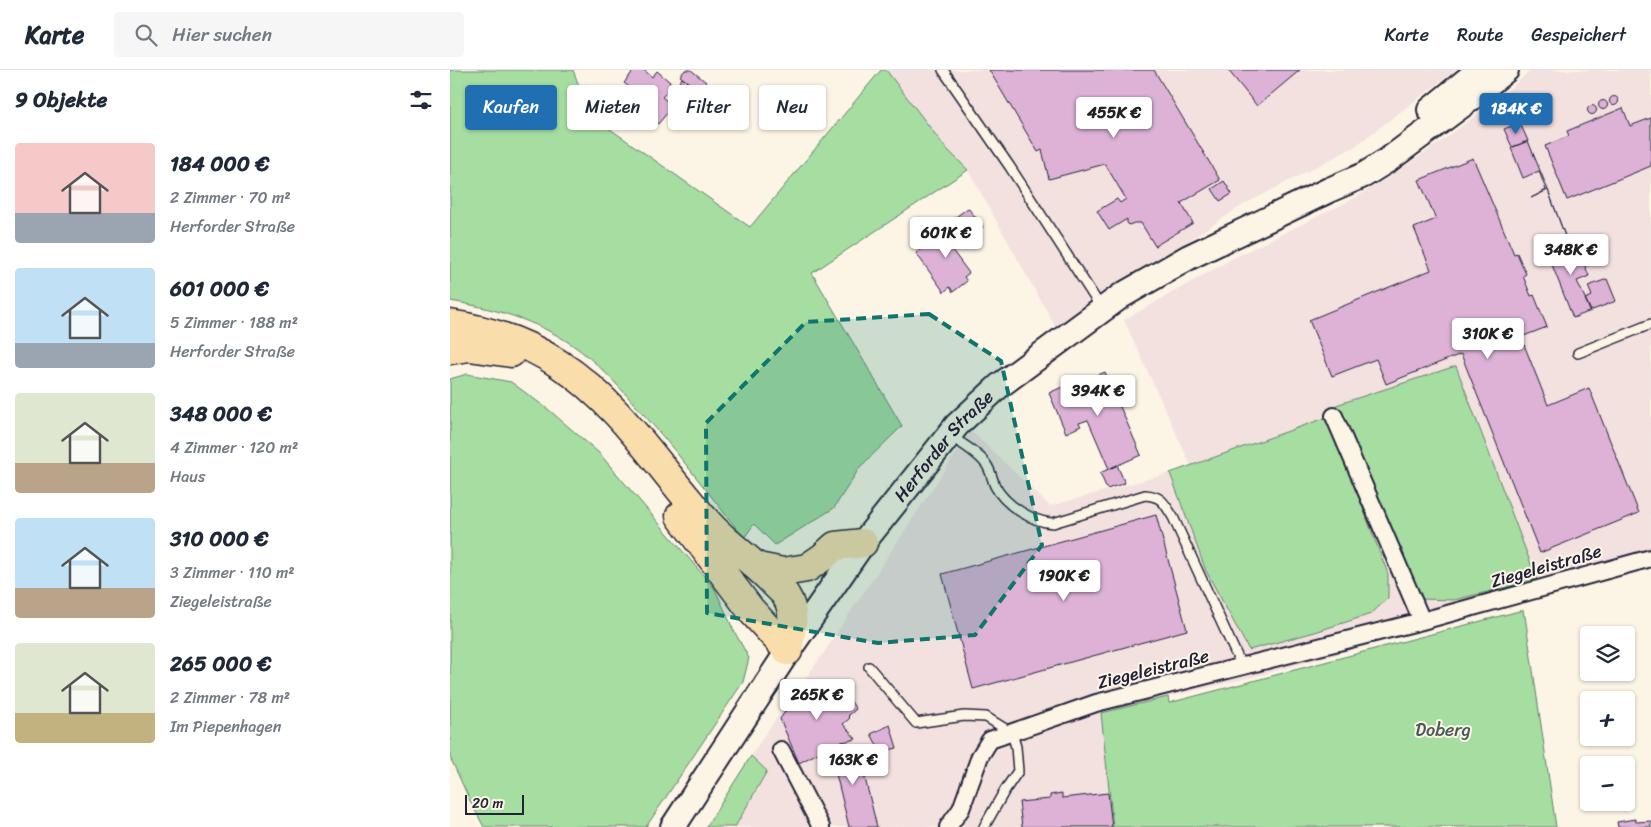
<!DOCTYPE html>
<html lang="de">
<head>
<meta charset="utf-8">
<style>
	:root { --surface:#fff; --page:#f6f6f7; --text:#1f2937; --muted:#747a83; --line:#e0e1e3; --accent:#1f6fb2 }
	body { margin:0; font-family:Sriracha,sans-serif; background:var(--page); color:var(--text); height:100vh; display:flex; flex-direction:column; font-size:19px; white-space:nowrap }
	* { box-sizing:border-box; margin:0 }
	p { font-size:16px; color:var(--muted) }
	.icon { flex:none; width:28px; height:28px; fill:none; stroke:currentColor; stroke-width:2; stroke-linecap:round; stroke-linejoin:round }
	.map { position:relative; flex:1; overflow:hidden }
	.side { display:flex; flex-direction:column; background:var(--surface); width:450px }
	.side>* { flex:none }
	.hud { position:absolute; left:15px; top:15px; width:475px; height:45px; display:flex; gap:10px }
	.fabs { position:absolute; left:1130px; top:556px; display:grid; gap:10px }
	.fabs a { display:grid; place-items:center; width:55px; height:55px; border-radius:5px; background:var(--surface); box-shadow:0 1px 4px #0004; font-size:25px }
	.scale { position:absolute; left:15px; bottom:12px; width:59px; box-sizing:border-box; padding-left:5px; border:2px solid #22223b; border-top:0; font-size:14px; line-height:18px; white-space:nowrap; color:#22223b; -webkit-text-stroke:4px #fcf5e5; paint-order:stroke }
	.price { position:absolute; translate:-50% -42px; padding:0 11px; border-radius:5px; background:#fff; color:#222; font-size:16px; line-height:32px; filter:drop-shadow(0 1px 2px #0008) }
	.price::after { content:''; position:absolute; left:50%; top:30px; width:15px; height:11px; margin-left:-8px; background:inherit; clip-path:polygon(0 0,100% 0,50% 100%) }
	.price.selected { background:var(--accent); color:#fff }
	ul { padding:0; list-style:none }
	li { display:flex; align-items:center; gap:15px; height:125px; padding:0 15px }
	li span { display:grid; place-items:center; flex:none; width:140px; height:100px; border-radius:5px; color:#555 }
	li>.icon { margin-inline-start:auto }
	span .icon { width:60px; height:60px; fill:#fffc; stroke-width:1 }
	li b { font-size:21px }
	h2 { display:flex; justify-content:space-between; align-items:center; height:60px; padding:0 15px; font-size:21px }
	.chip { padding:0 18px; border-radius:5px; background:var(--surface); box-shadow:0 1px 4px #0004; font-size:18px; line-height:45px }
	.chip.selected { background:var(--accent); color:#fff }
	header { display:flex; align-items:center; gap:30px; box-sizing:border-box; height:70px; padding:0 25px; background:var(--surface); border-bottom:1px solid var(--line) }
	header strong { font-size:24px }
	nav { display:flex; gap:28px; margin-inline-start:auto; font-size:18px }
	.search { width:350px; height:45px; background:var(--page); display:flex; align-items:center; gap:12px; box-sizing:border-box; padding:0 18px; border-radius:5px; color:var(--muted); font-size:19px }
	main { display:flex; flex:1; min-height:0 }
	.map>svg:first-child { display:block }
	.built { fill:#f3e1e0 }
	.green { fill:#a6dda1; stroke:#64806e }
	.building { fill:#ddb2d6; stroke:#22223b }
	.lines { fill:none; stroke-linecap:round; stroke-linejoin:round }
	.lane-casing { stroke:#22223b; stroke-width:12 }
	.street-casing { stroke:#22223b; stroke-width:20 }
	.secondary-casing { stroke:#22223b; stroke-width:28 }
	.highway-casing { stroke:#22223b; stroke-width:31 }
	.lane { stroke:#fcf5e5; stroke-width:9 }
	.street { stroke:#fcf5e5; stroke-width:16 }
	.secondary { stroke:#fcf5e5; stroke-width:24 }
	.highway { stroke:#f9ddab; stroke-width:28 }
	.marked { fill:#0f766e; fill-opacity:0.2; stroke:#0f766e; stroke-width:4; stroke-dasharray:10 6; stroke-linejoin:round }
	.labels { text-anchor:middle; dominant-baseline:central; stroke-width:4; stroke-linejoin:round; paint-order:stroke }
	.street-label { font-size:18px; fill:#22223b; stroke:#fcf5e5 }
	.park-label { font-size:18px; fill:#4a5a5a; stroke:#fcf5e5 }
</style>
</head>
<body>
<header>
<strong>Karte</strong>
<div class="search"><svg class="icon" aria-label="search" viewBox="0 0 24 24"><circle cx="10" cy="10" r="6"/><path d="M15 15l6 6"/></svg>Hier suchen</div>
<nav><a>Karte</a><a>Route</a><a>Gespeichert</a></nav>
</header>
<main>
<section class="side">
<h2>9 Objekte<svg class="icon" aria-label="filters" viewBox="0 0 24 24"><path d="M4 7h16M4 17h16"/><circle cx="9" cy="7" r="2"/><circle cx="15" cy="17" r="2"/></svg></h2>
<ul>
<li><span style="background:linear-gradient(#f6c9c9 70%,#9aa5b1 0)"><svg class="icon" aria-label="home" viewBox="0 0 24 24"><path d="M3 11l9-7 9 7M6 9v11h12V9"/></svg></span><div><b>184 000 €</b><p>2 Zimmer · 70 m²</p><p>Herforder Straße</p></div></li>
<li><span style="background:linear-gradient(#bfe0f5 75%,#9aa5b1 0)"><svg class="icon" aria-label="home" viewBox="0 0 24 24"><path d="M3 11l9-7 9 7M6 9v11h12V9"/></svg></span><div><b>601 000 €</b><p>5 Zimmer · 188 m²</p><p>Herforder Straße</p></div></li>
<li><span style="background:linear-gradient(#dfe7d0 70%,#b9a48a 0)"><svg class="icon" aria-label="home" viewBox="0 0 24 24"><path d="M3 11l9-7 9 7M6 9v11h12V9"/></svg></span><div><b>348 000 €</b><p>4 Zimmer · 120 m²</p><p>Haus</p></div></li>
<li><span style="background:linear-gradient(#bfe0f5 70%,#b9a48a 0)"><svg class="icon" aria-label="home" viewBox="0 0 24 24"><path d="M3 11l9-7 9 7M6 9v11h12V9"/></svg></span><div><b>310 000 €</b><p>3 Zimmer · 110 m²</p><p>Ziegeleistraße</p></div></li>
<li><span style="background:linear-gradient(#dfe7d0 70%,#c2b280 0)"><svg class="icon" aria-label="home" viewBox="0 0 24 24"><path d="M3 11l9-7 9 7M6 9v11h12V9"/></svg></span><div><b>265 000 €</b><p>2 Zimmer · 78 m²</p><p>Im Piepenhagen</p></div></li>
</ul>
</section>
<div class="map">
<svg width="1201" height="757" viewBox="0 0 1201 757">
	<rect width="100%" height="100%" fill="#fcf5e5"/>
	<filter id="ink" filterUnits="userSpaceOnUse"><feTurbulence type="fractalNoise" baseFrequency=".02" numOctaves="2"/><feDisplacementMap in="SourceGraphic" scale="10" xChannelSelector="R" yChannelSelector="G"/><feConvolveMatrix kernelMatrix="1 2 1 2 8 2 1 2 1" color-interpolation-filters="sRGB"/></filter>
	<g filter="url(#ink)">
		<!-- built -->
		<path class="built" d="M436,0H1006L904,77L793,135L606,258L518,100L495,77Z
			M1081,0H1201V498L807,606L651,643L663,757H285L317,701L301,686L315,664L373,584L521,361L600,436L720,403L756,501L877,347L741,396L674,250L785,187L901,130L939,107L1000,65L1056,22Z"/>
		<!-- green -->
		<path class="green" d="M0,0H123L140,45L300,157L431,0H436L495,77L518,100L362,203L452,356L410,397L384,438L325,475L304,454L294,468C258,423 224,377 185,335C166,313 146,291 121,274C85,250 43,238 0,231Z
			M1006,296L1087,510L1004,530L971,529L886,335Z
			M17,304L61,312L99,340L149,383L265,519L284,561L299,588L293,612L196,757H34L21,733L0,687V309Z
			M878,347L938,504V528L921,544L865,562L799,580L756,501L720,403Z
			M1073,540L1074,546H1075L1106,757H663L651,643L718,627L719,633Z
			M301,686L317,701L285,757H256Z"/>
		<!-- building -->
		<path class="building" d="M184,0H194L202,7L207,1L226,17L227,15L243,28L239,34L231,35L216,23L212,27L223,36L208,54L184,35L191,26L174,13Z
			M235,0H241L256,12L249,21L230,6Z
			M539,0H704L770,110L731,133L743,153L705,176L691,153H684L679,155L677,153V149L659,160L647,141L667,129L670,133L676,129L655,94L599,109L592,80L588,82Z
			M778,0H850L807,36Z
			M232,8L249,21L243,28L227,15Z
			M1159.5 31a4.5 4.5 0 1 1 9 0a4.5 4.5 0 1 1-9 0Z
			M1148.5 35a4.5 4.5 0 1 1 9 0a4.5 4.5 0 1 1-9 0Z
			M1137.5 40a4.5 4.5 0 1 1 9 0a4.5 4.5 0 1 1-9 0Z
			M1173,38L1180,56L1201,48V96L1117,130L1095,76L1119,66L1117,61Z
			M1070,53L1078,71L1062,77L1054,59Z
			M1078,71L1098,120L1081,128L1096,120L1089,101L1073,108L1061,78Z
			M1023,88L1064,184L1067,183L1076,204L1073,206L1081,226L1084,225L1097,257L1071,267L1098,335L1139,318L1189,443L1090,483L1011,284L936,314L926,289L882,306L859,250L981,200L964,158L986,149L969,110Z
			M774,111L782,124L770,131L762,119Z
			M1098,120L1118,174L1125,171L1139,206L1127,211L1141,241L1123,248L1097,182L1118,174Z
			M518,138L533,157L518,168L503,149Z
			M507,153L518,168L502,180L519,203L514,207L517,211L503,222L500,217L494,222L466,183Z
			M1157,209L1166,231L1140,241L1135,229L1142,226L1138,216Z
			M655,302L691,385L659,399L638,350L629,353L631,356L616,363L599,323L612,317L614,320Z
			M667,395L675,413L657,419L650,403Z
			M706,445L737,560L523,619L492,504Z
			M367,613L378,625L390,616L406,639L398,646L400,648L393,654L406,669L379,675L368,683L349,693L330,649L339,636L349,629L348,627L359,617L360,619Z
			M440,655L447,678L435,681L428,677L421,664Z
			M393,672L395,679L407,676L427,757H399L379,675Z
			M612,723V728L658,723L662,757H572L569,732L600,729V725Z
			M1185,749L1186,752L1201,751V757H1168L1167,752Z"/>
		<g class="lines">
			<!-- lane casing -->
			<g class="lane-casing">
				<path id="lane" d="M493,0L560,97L652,239
					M1128,283L1201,254
					M499,365C512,374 527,382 536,394C541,401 542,409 545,416C555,435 582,452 603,453L695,425C712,426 714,433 723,447L792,597
					M419,597L466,653L514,646L536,647L562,663L566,677L568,701L555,720L534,757"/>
			</g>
			<!-- street casing -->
			<g class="street-casing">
				<path id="street" d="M884,346L972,551
					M331,680L371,757
					M498,757L511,739L530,686L540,670L646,633L972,551L1201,488"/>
			</g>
			<!-- secondary casing -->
			<g class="secondary-casing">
				<g id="secondary">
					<path d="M980,40L1029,0"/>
					<path id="s1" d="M223,757L338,581L413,473L507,355L549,316L671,226L739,187L879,120L914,105L938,90L1019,30L1056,0"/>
				</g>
			</g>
			<!-- highway casing -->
			<g class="highway-casing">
				<path id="highway" d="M0,254C39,260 76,272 109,294C171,334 210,400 259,454C278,475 303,491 323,512C327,517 333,521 336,526C347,543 341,562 338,581
					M0,280L19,277L61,283
					M230,446L300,539L338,581
					M308,497L333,502L357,498L373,487L385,476L413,473"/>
			</g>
			<!-- lane -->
			<use href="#lane" class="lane"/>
			<!-- street -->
			<use href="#street" class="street"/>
			<!-- secondary -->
			<use href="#secondary" class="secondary"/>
			<!-- highway -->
			<use href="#highway" class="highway"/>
		</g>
	</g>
	<!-- marked area -->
	<path class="marked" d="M479,244L551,291L592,475L525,565L428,573L257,543L256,353L356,252Z"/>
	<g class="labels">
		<!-- street labels -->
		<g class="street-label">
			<text stroke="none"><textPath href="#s1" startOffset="468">Herforder Straße</textPath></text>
			<text transform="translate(1096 496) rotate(-16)">Ziegeleistraße</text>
			<text transform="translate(703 599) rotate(-14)">Ziegeleistraße</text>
		</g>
		<!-- park labels -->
		<g class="park-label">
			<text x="993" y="660">Doberg</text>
		</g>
	</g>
</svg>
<div class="fabs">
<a><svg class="icon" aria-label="layers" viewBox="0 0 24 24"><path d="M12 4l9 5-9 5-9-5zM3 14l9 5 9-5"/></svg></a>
<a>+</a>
<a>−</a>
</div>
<div class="scale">20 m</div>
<b class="price selected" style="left:1066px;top:65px">184K €</b>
<b class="price" style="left:664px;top:69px">455K €</b>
<b class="price" style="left:496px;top:189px">601K €</b>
<b class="price" style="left:1121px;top:206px">348K €</b>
<b class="price" style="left:1038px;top:290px">310K €</b>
<b class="price" style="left:648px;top:347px">394K €</b>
<b class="price" style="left:614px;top:532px">190K €</b>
<b class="price" style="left:367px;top:651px">265K €</b>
<b class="price" style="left:403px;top:716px">163K €</b>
<div class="hud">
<a class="chip selected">Kaufen</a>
<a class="chip">Mieten</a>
<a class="chip">Filter</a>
<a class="chip">Neu</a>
</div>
</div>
</main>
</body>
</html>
